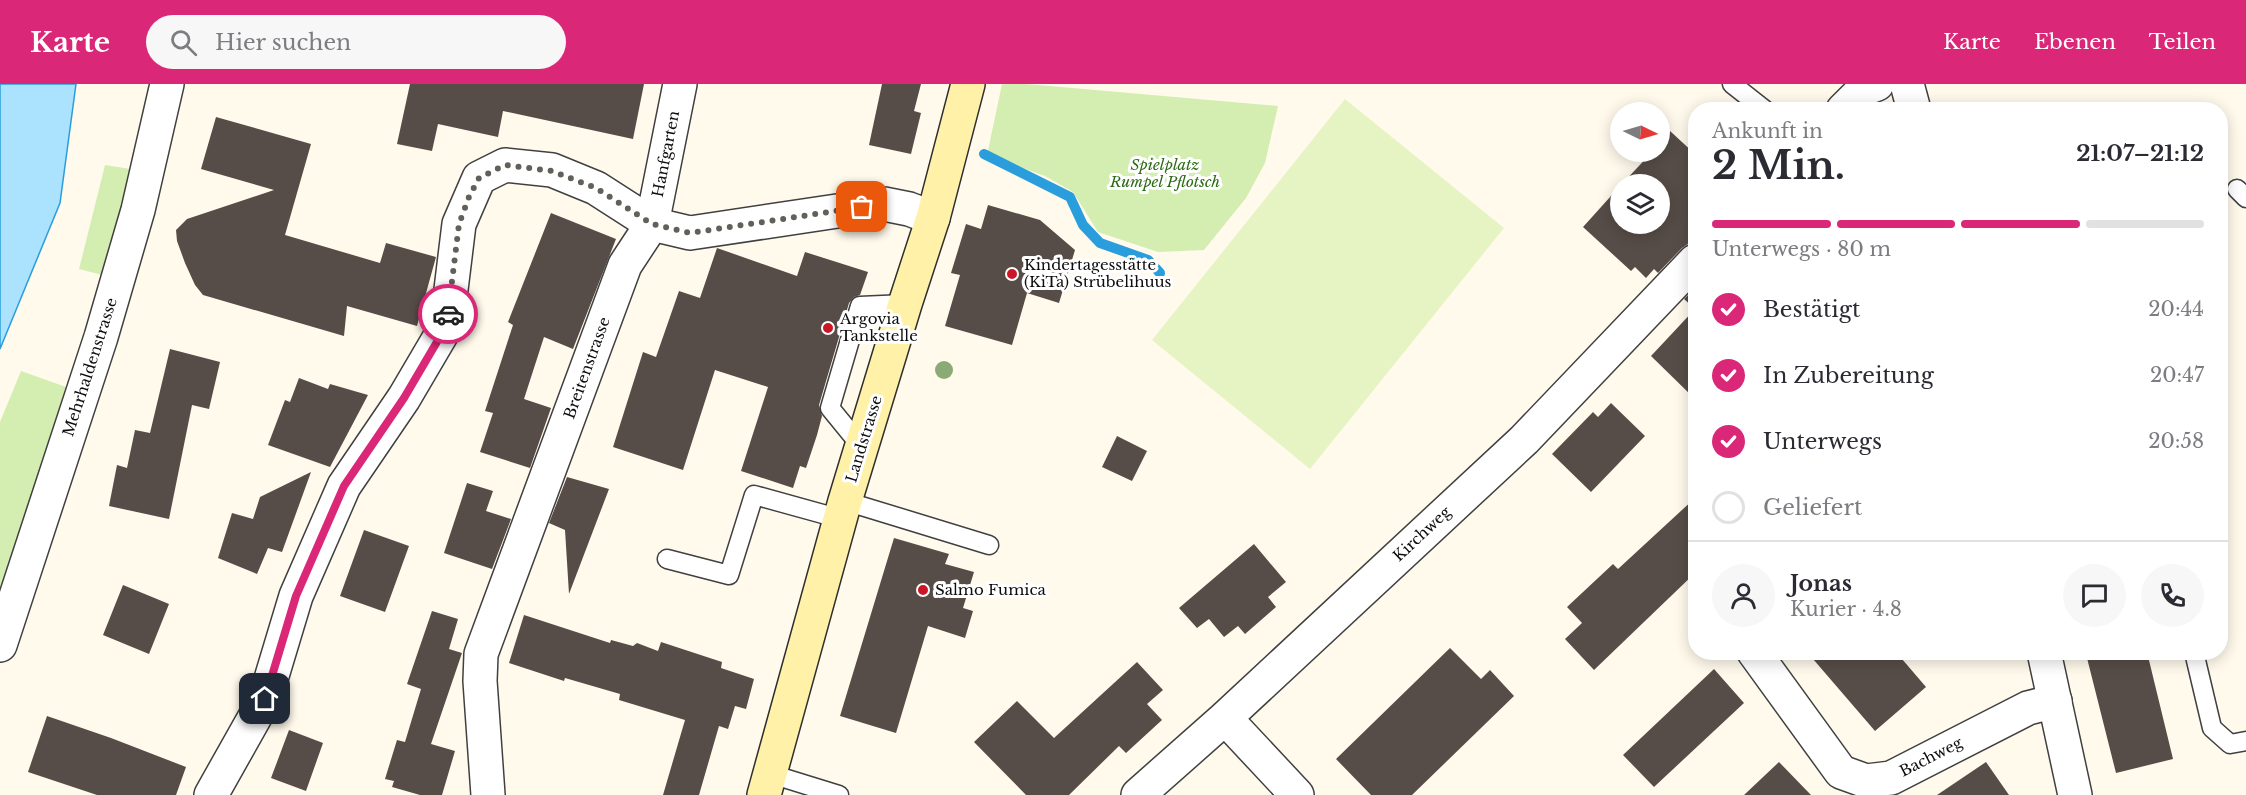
<!DOCTYPE html>
<html lang="de">
<head>
<meta charset="utf-8">
<style>
  body { margin:0; font-family:"Libre Baskerville",serif; background:#f7f7f7; color:#2b2b33; height:100vh; display:flex; flex-direction:column; font-size:22px; white-space:nowrap }
  * { box-sizing:border-box; margin:0 }
  p { font-size:20px; color:#7c7c81 }
  .icon { flex:none; width:33px; height:33px; fill:none; stroke:currentColor; stroke-width:2; stroke-linecap:round; stroke-linejoin:round }
  .map { position:relative; flex:1; overflow:hidden }
  .drawer { position:absolute; left:1688px; top:18px; width:540px; height:558px; display:flex; flex-direction:column; background:#fff; border-radius:24px; box-shadow:0 3px 15px #0003 }
  .drawer>* { flex:none }
  .needle { width:39px; rotate:95deg }
  .tools { position:absolute; left:1610px; top:18px; display:grid; gap:12px }
  .tools a { display:grid; place-items:center; width:60px; height:60px; border-radius:50%; background:#fff; box-shadow:0 3px 15px #0003; font-size:30px }
  .pin { position:absolute; display:grid; place-items:center; width:51px; height:51px; color:#fff; margin:-26px; border-radius:12px; box-shadow:0 3px 9px #0006 }
  .courier { position:absolute; display:grid; place-items:center; width:60px; height:60px; margin:-30px; border:4px solid #db2777; border-radius:50%; background:#fff; color:#222; box-shadow:0 2px 8px #0007 }
  .summary em { font-style:normal; font-weight:800 }
  .summary div { display:flex; flex-direction:column-reverse }
  .summary { display:flex; align-items:center; justify-content:space-between; height:102px; padding:0 24px }
  h1 { font-size:39px; font-weight:800; line-height:45px }
  .bar { display:grid; grid-template-columns:repeat(4,1fr); gap:9px 6px; align-content:center; height:72px; padding:0 24px }
  .bar i { height:8px; border-radius:4px; background:#e1e1e2 }
  .bar .on { background:#db2777 }
  .bar p { grid-column:span 4 }
  .line { display:flex; align-items:center; gap:15px; padding:0 24px; border-top:2px solid #e1e1e2 }
  .line div { flex:1 }
  .round { display:grid; place-items:center; flex:none; width:63px; height:63px; border-radius:32px; background:#f7f7f7 }
  ol { padding:0 24px; list-style:none }
  li { display:flex; align-items:center; gap:18px; height:66px }
  li p { margin-inline-start:auto }
  li .icon { padding:6px; border-radius:50%; background:#db2777; color:#fff; stroke-width:4 }
  li:last-child { color:#7c7c81 }
  li i { width:33px; height:33px; border:3px solid #e1e1e2; border-radius:50% }
  header { display:flex; align-items:center; gap:36px; box-sizing:border-box; height:84px; padding:0 30px; background:#db2777; color:#fff }
  header strong { font-size:28px }
  nav { display:flex; gap:33px; margin-inline-start:auto; font-size:21px }
  .search { width:420px; height:54px; background:#f7f7f7; display:flex; align-items:center; gap:15px; box-sizing:border-box; padding:0 21px; border-radius:33px; color:#7c7c81; font-size:22px }
  .map>svg:first-child { display:block }
  .green { fill:#d4eeb2 }
  .pitch { fill:#e6f4c4 }
  .water { fill:#abe2fd; stroke:#2a9edc; stroke-width:1.5 }
  .lines { fill:none; stroke-linecap:round; stroke-linejoin:round }
  .stream { stroke:#2a9edc; stroke-width:10 }
  .building { fill:#574d48 }
  .service-casing { stroke:#404040; stroke-width:21 }
  .minor-casing { stroke:#404040; stroke-width:36 }
  .tertiary-casing { stroke:#404040; stroke-width:36 }
  .secondary-casing { stroke:#2f2f2f; stroke-width:36 }
  .service { stroke:#fff; stroke-width:18 }
  .minor { stroke:#fff; stroke-width:33 }
  .tertiary { stroke:#fff; stroke-width:33 }
  .secondary { stroke:#fff1a7; stroke-width:33 }
  .tree { fill:#8bab76 }
  .done { stroke:#62605b; stroke-width:6; stroke-dasharray:0 10.8 }
  .route { stroke:#db2777; stroke-width:8 }
  .poi-dot { fill:#cb1628; stroke:#fff; stroke-width:2 }
  .labels { text-anchor:middle; stroke-width:6; stroke-linejoin:round; paint-order:stroke }
  .street-label { font-size:15px; fill:#0d0d0d; stroke:#fff }
  .park-label { font-size:15px; font-style:italic; fill:#2c6b16; stroke:#fff }
  .poi-label { font-size:15px; fill:#0d0d0d; stroke:#fff; text-anchor:start }
</style>
</head>
<body>
<header>
<strong>Karte</strong>
<div class="search"><svg class="icon" aria-label="search" viewBox="0 0 24 24"><circle cx="10" cy="10" r="6"/><path d="M15 15l6 6"/></svg>Hier suchen</div>
<nav><a>Karte</a><a>Ebenen</a><a>Teilen</a></nav>
</header>
<div class="map">
<svg width="2246" height="711" viewBox="0 0 2246 711">
  <rect width="100%" height="100%" fill="#fffaec"/>
  <path class="green" d="M1002,0h25l251,22 -13,57 -19,35 -42,52 -46,2 -60,-20 -25,-40 -28,-16 -58,-21z
    M105,81l32,5 -27,107 -31,-8z
    M21,287l48,17 -69,211v-177z"/>
  <path class="pitch" d="M1345,15l159,129 -194,241 -158,-129z"/>
  <path class="water" d="M0,0h76l-16,119 -60,146z"/>
  <g class="lines">
    <path class="stream" d="M984,70l86,43 13,28 17,18 48,17 12,13"/>
  </g>
  <path class="building" d="M410,0h234l-11,55 -130,-28 -5,26 -60,-13 -6,27 -35,-7z
    M882,0h39l-7,27 7,2 -10,41 -42,-9z
    M216,33l95,27 -26,91 95,28 6,-20 50,14 -19,69 -70,-20 -3,30 -141,-41 -8,-10 -10,-22 -8,-22 -1,-11 11,-11 87,-29 -73,-21z
    M1670,47l25,23v89h-6l-7,5 -24,25 -4,-4 -8,9 -11,-11 -4,4 -48,-44 37,-41v38h39v-40h-37l30,-32h7v-8z
    M988,121l52,15 35,30 -16,53 -32,-10 -15,52 -67,-19 15,-51 -9,-2 15,-49 15,5z
    M551,129l65,26 -43,110 -29,-12 -20,62 27,9 -21,60 -50,-16 13,-39 -8,-2 28,-86 -5,-3z
    M717,164l80,28 8,-24 63,20 -8,23 -6,2 -5,6 -30,102 3,11 -5,19 -11,33 -6,-2 -7,22 -52,-17 27,-84 -53,-17 -32,100 -70,-23 30,-95 13,5 23,-66 21,7z
    M1695,204v111l-44,-43 44,-47 -11,-10z
    M170,265l50,13 -11,47 -17,-4 -23,114 -60,-13 8,-41 10,3 8,-38 15,3z
    M299,294l29,11 2,-5 38,11 -38,72 -62,-22 17,-45 5,2z
    M1611,319l34,33 -54,56 -39,-38 41,-42 5,5z
    M1117,352l30,15 -15,30 -30,-14z
    M311,388l-29,80 -14,-4 -11,26 -39,-16 14,-45 21,6 7,-22z
    M567,393l42,12 -40,105 -4,-64 -16,-7z
    M467,399l26,8 -7,20 25,8 -19,50 -48,-16z
    M1695,414v75l-101,97 -29,-31 17,-16 -15,-16 46,-43 5,5z
    M364,446l45,16 -24,66 -45,-16z
    M894,454l55,16 -4,10 29,8 -11,36 10,3 -8,27 -37,-12 -32,107 -56,-17z
    M1254,460l32,38 -18,15 8,10 -31,27 -7,-8 -14,11 -15,-18 -12,9 -18,-20z
    M123,501l46,19 -20,50 -46,-19z
    M432,527l26,8 -9,30 13,4 -31,91 24,7 -13,44h-22l-28,-8 2,-6 -9,-2 12,-39 8,2 16,-53 -14,-5z
    M524,531l86,28 1,-3 22,6 4,-3 21,8 3,-9 61,20 -1,6 33,11 -8,30 -11,-3 -7,23 -9,-3 -20,69h-36l22,-75 -66,-20 1,-6 -55,-16 -1,3 -55,-18z
    M1450,564l31,31 9,-9 24,26 -102,99h-41l-35,-36z
    M1807,568h89l30,35 -51,44z
    M2109,568h38l26,107 -57,14 -29,-115z
    M1137,578l26,28 -16,14 15,16 -36,33 -7,-7 -50,49h-43l-52,-53 43,-41 37,37z
    M1714,585l30,34 -90,84 -31,-32z
    M47,632l64,22 75,29 -10,28h-79l-69,-23z
    M289,646l34,13 -17,48 -35,-13z
    M1779,678l32,33h-67z
    M1986,678l23,33h-72z"/>
  <g class="lines">
    <defs>
      <path id="service" d="M1732,0l33,26
        M2237,105l9,9
        M861,362l-31,-38 30,-102 45,-2
        M845,417l144,44
        M667,475l62,16 25,-80 87,24
        M2194,568l18,76 18,16 16,-3
        M771,690l68,21"/>
      <path id="minor" d="M1843,26l21,-21 13,-5
        M0,561l101,-308 37,-127 29,-126
        M1754,568l87,120 25,9 25,-3 137,-70 27,-7
        M1225,634l72,77
        M211,711l54,-96 31,-103 48,-110 60,-88 37,-63 7,-21 11,-90 20,-46 26,-13 47,5 44,18 56,36 28,-140
        M488,711l-8,-114 1,-27 144,-389 27,-41 38,9 194,-29 25,5 24,9
        M1138,711l87,-77 299,-278 171,-179"/>
      <path id="tertiary" d="M1907,0l7,26
        M2044,568l31,143"/>
      <path id="secondary" d="M764,711l81,-294 60,-197 28,-86 35,-134"/>
    </defs>
    <use href="#service" class="service-casing"/>
    <use href="#minor" class="minor-casing"/>
    <use href="#tertiary" class="tertiary-casing"/>
    <use href="#secondary" class="secondary-casing"/>
    <use href="#service" class="service"/>
    <use href="#minor" class="minor"/>
    <use href="#tertiary" class="tertiary"/>
    <use href="#secondary" class="secondary"/>
  </g>
  <circle class="tree" cx="944" cy="286" r="9"/>
  <g class="lines">
    <path class="done" d="M448,230l11,-90 10,-27 10,-19 26,-13 47,6 44,17 56,36 38,9 172,-26"/>
    <path class="route" d="M265,615l31,-103 48,-110 60,-88 37,-63 7,-21"/>
  </g>
  <g class="poi-dot">
    <circle cx="1012" cy="190" r="6"/>
    <circle cx="828" cy="244" r="6"/>
    <circle cx="923" cy="506" r="6"/>
  </g>
  <g class="labels">
    <g class="street-label">
      <text transform="translate(666 70) rotate(-79)" y="5">Hanfgarten</text>
      <text transform="translate(90 283) rotate(-72)" y="5">Mehrhaldenstrasse</text>
      <text transform="translate(587 284) rotate(-70)" y="5">Breitenstrasse</text>
      <text transform="translate(864 355) rotate(-73)" y="5">Landstrasse</text>
      <text transform="translate(1422 450) rotate(-43)" y="5">Kirchweg</text>
      <text transform="translate(1931 673) rotate(-27)" y="5">Bachweg</text>
    </g>
    <g class="park-label">
      <text x="1165" y="86">Spielplatz<tspan x="1165" dy="17">Rumpel Pflotsch</tspan></text>
    </g>
    <g class="poi-label">
      <text x="1024" y="186">Kindertagesstätte<tspan x="1024" dy="17">(KiTa) Strübelihuus</tspan></text>
      <text x="840" y="240">Argovia<tspan x="840" dy="17">Tankstelle</tspan></text>
      <text x="935" y="511">Salmo Fumica</text>
    </g>
  </g>
</svg>
<div class="tools">
<a><svg class="needle" viewBox="-14 -14 28 28"><path d="M0-13l5 13h-10z" fill="#e53935"/><path d="M0 13l5-13h-10z" fill="#7c7c81"/></svg></a>
<a><svg class="icon" aria-label="layers" viewBox="0 0 24 24"><path d="M12 4l9 5-9 5-9-5zM3 14l9 5 9-5"/></svg></a>
</div>
<div class="pin" style="left:862px;top:123px;background:#ea580c"><svg class="icon" aria-label="bag" viewBox="0 0 24 24"><path d="M5 8h14l-1 12H6zM9 8a3 3 0 0 1 6 0"/></svg></div>
<div class="pin" style="left:265px;top:615px;background:#1f2937"><svg class="icon" aria-label="home" viewBox="0 0 24 24"><path d="M3 11l9-7 9 7M6 9v11h12V9"/></svg></div>
<div class="courier" style="left:448px;top:230px"><svg class="icon" aria-label="car" viewBox="0 0 24 24"><path d="M5 17H2v-5l4-1 3-4h7l3 4 3 1v5h-3M9 17h6M6 11h13"/><circle cx="7" cy="17" r="2"/><circle cx="17" cy="17" r="2"/></svg></div>
<section class="drawer">
<div class="summary"><div><h1>2 Min.</h1><p>Ankunft in</p></div><em>21:07–21:12</em></div>
<div class="bar"><i class="on"></i><i class="on"></i><i class="on"></i><i></i><p>Unterwegs · 80 m</p></div>
<ol>
<li><svg class="icon" aria-label="check" viewBox="0 0 24 24"><path d="M5 12l5 5 9-10"/></svg>Bestätigt<p>20:44</p></li>
<li><svg class="icon" aria-label="check" viewBox="0 0 24 24"><path d="M5 12l5 5 9-10"/></svg>In Zubereitung<p>20:47</p></li>
<li><svg class="icon" aria-label="check" viewBox="0 0 24 24"><path d="M5 12l5 5 9-10"/></svg>Unterwegs<p>20:58</p></li>
<li><i></i>Geliefert</li>
</ol>
<div class="line" style="height:108px"><a class="round"><svg class="icon" aria-label="person" viewBox="0 0 24 24"><circle cx="12" cy="8" r="4"/><path d="M4 21q1-7 8-7t8 7"/></svg></a><div><b>Jonas</b><p>Kurier · 4.8</p></div><a class="round"><svg class="icon" aria-label="chat" viewBox="0 0 24 24"><path d="M4 5h16v11H9l-5 4z"/></svg></a><a class="round"><svg class="icon" aria-label="phone" viewBox="0 0 24 24"><path d="M5 4h4l2 5-3 2q2 4 5 5l2-3 5 2v4C11 20 4 13 5 4z"/></svg></a></div>
</section>
</div>
</body>
</html>
